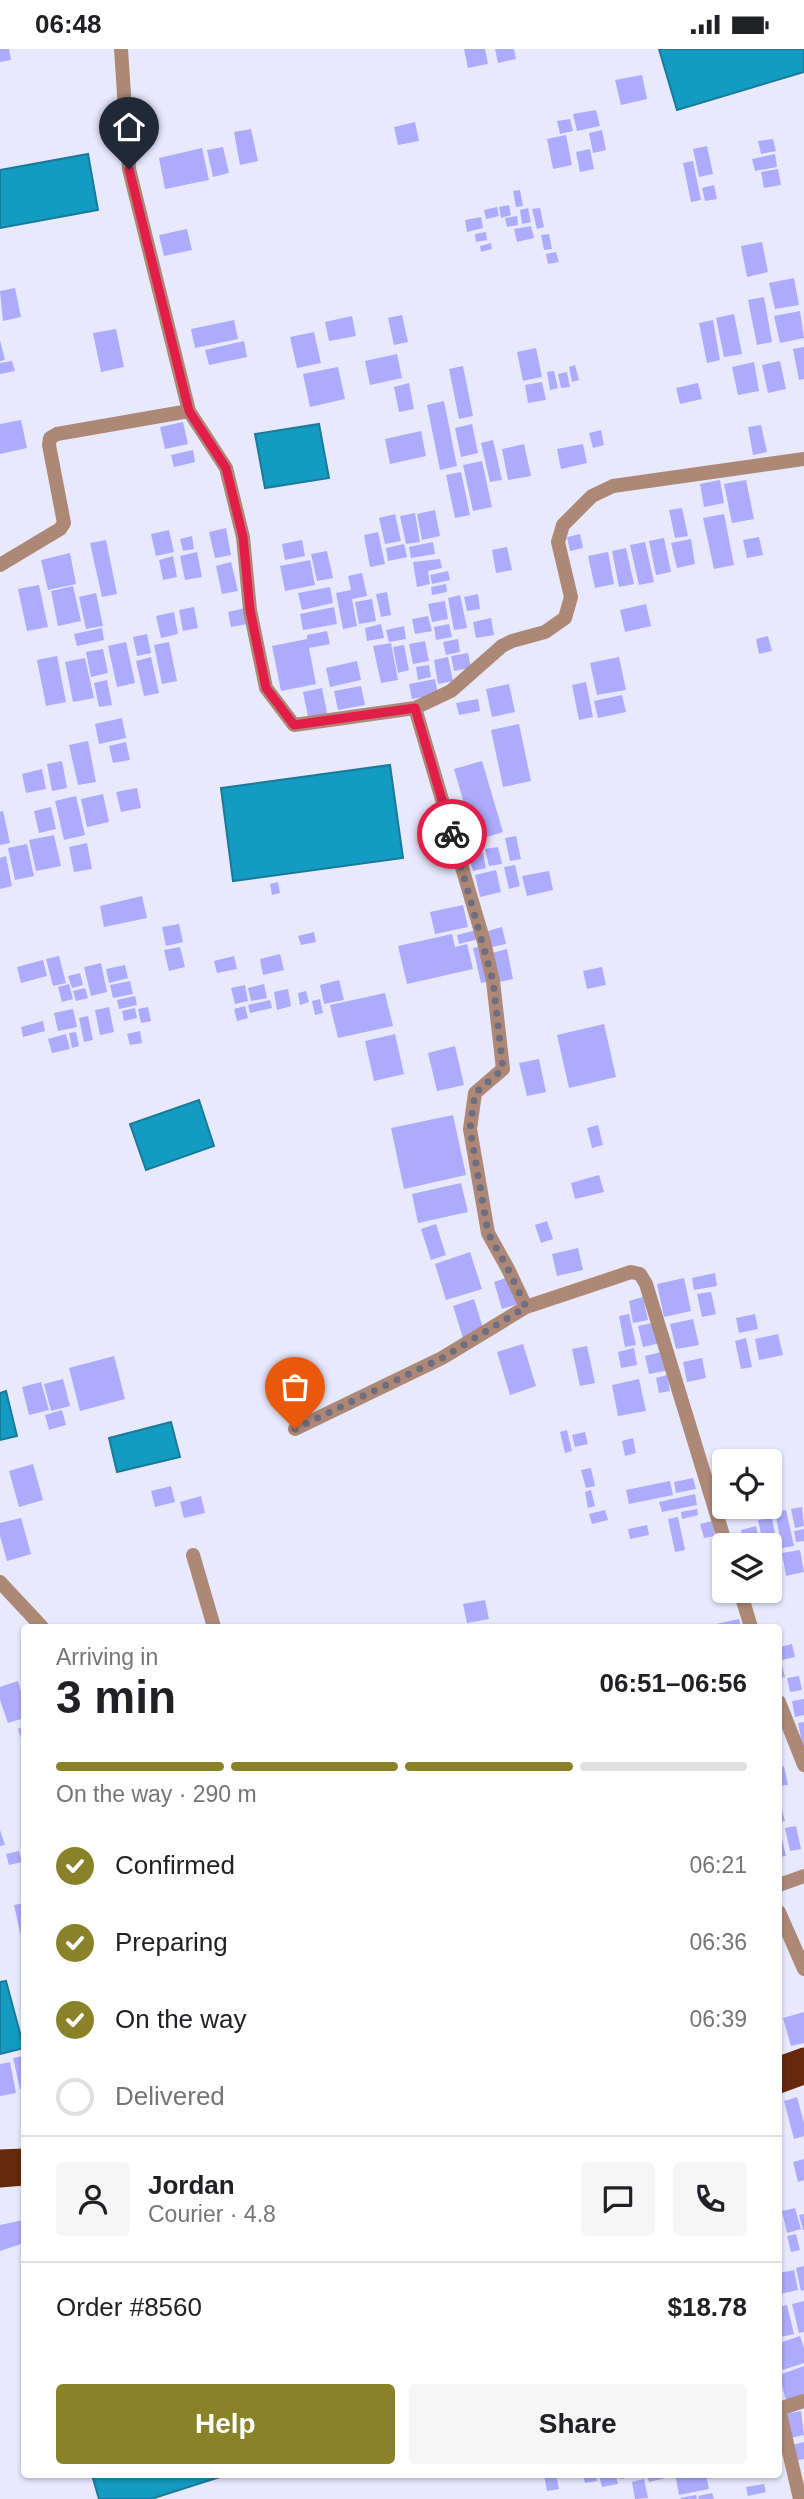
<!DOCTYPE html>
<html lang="en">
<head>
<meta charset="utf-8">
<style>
  body { margin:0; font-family:Arial,sans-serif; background:#f6f6f6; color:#202124; height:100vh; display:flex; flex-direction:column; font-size:26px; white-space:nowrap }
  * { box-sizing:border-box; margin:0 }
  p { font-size:23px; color:#757577 }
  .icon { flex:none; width:38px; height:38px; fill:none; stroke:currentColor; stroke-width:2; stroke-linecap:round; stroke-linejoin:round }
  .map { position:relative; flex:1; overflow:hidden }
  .details { position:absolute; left:21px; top:1575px; width:761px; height:854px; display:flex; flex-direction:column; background:#fff; border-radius:7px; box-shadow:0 2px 5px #0004 }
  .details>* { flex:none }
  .buttons { position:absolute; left:712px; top:1400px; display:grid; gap:14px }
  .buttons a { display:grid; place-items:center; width:70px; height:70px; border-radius:7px; background:#fff; box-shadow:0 2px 5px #0004; font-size:35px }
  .pin { position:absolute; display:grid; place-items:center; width:60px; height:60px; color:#fff; margin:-72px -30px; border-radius:50% 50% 50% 0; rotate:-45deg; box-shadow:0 0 7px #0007 }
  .pin .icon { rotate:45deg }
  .courier { position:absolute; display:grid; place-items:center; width:70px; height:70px; margin:-35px; border:5px solid #e11d48; border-radius:50%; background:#fff; color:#222; box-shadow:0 2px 9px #0007 }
  .overview em { font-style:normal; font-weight:700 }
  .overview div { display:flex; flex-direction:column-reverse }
  .overview { display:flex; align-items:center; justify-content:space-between; height:119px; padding:0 35px }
  h1 { font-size:46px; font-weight:700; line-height:52px }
  .bar { display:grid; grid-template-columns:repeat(4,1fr); gap:10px 7px; align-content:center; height:84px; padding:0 35px }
  .bar i { height:9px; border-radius:5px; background:#e0e0e0 }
  .bar .selected { background:#8a8229 }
  .bar p { grid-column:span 4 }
  .line { display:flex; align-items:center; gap:18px; padding:0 35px; border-top:2px solid #e0e0e0 }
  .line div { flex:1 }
  .round { display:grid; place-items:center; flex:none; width:74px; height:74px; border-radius:7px; background:#f6f6f6 }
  ol { padding:0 35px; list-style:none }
  li { display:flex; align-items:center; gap:21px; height:77px }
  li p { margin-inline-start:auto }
  li .icon { padding:7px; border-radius:50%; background:#8a8229; color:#fff; stroke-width:4 }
  li:last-child { color:#757577 }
  li i { width:38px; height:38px; border:4px solid #e0e0e0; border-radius:50% }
  .action { display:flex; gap:14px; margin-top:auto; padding:14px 35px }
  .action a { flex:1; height:80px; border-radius:7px; background:#8a8229; color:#fff; font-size:28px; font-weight:700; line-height:80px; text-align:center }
  .action a+a { background:#f6f6f6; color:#202124 }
  .status { display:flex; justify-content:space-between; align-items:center; height:49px; padding:0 35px; background:#fff; direction:ltr }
  .status svg { height:19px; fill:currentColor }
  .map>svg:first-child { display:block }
  .water { fill:#139bc2; stroke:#1a7a9a; stroke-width:2 }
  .building { fill:#acabfd }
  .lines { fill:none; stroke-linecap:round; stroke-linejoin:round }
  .minor { stroke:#ae8877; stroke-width:14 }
  .trunk { stroke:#66290b; stroke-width:19 }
  .done { stroke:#6e6e81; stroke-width:7; stroke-dasharray:0 12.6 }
  .route { stroke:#e11d48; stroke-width:9 }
</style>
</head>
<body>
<div class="status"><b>06:48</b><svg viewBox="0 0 49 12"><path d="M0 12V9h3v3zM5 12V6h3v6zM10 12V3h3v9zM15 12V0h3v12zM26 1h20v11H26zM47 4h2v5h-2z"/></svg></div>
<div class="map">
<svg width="804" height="2450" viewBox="0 0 804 2450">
  <rect width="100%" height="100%" fill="#e8e9fd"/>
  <path class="water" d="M659,0h145v23l-127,38z
    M88,105l10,56 -98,18v-58z
    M319,375l10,54 -64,10 -10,-54z
    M390,716l13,93 -170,23 -12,-93z
    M199,1051l15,46 -68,24 -16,-46z
    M6,1342l11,45 -17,4v-47z
    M171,1373l9,35 -63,15 -8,-34z
    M6,1932l18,67 -24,6v-72z
    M92,2426h134l-75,24h-52z"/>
  <path class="building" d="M0,0h9l2,11 -11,2z
    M464,0h21l3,15 -20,4z
    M495,0h19l2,10 -18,4z
    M642,26l5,24 -26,6 -6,-25z
    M596,61l4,16 -23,5 -4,-17z
    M570,70l3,12 -13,3 -3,-13z
    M415,73l4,19 -21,4 -4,-18z
    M251,80l7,32 -18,4 -6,-33z
    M602,81l4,20 -13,3 -4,-20z
    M566,86l6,30 -19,4 -6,-30z
    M773,90l3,12 -15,3 -3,-13z
    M707,97l6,28 -14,3 -6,-28z
    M223,98l6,26 -16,4 -6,-27z
    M202,99l7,32 -44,9 -6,-31z
    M590,100l4,20 -14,3 -4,-20z
    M775,105l2,13 -22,4 -3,-12z
    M693,112l8,39 -10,2 -8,-39z
    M778,120l3,16 -17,3 -3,-16z
    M714,136l3,14 -12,2 -3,-13z
    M520,141l3,16 -7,1 -3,-16z
    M509,156l2,10 -10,3 -2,-11z
    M497,158l2,9 -13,3 -2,-9z
    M528,159l3,14 -9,2 -2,-14z
    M540,159l4,19 -7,2 -5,-20z
    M517,167l1,9 -11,2 -2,-9z
    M481,168l2,11 -16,4 -2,-12z
    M531,177l3,12 -17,4 -3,-13z
    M187,180l5,21 -28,6 -5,-21z
    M486,183l1,8 -11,2 -1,-8z
    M549,185l3,15 -8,1 -3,-15z
    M762,193l6,30 -21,5 -6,-31z
    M491,194l1,6 -11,3 -1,-6z
    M556,203l3,10 -11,2 -2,-10z
    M794,229l5,27 -24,4 -6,-26z
    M15,239l6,29 -18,4 -3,-30z
    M764,248l8,45 -15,3 -9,-45z
    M800,262l4,27 -24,5 -6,-27z
    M734,265l8,40 -18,3 -8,-39z
    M402,266l6,27 -14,3 -6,-27z
    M352,267l4,20 -27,5 -4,-19z
    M234,271l4,19 -43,9 -4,-19z
    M713,271l7,40 -13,3 -8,-40z
    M116,280l8,38 -23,5 -8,-39z
    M314,283l7,31 -24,5 -7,-31z
    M0,291l5,20 -5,1z
    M244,292l3,16 -38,8 -4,-15z
    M804,298v32l-5,1 -6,-31z
    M536,299l6,29 -19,4 -6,-29z
    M397,305l5,24 -32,7 -5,-24z
    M12,312l3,10 -15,3v-11z
    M780,312l6,28 -18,4 -6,-28z
    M754,313l5,29 -21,4 -6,-28z
    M575,316l4,15 -7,2 -3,-15z
    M463,317l10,50 -14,3 -10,-50z
    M338,318l7,32 -35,8 -7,-33z
    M554,322l4,17 -8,2 -3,-18z
    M567,323l3,15 -9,1 -3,-14z
    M542,333l4,18 -18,3 -3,-18z
    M409,334l5,26 -15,3 -5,-25z
    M698,334l4,16 -22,5 -4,-16z
    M444,352l13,65 -17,4 -13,-65z
    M21,371l6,28 -27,6v-30z
    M183,373l5,22 -23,5 -5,-22z
    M472,375l6,29 -17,4 -6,-29z
    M761,376l6,27 -14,3 -5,-28z
    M601,381l3,15 -11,3 -4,-15z
    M421,382l5,25 -36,8 -5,-25z
    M493,391l9,40 -12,2 -9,-39z
    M524,395l7,32 -23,4 -6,-31z
    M583,395l4,19 -26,6 -4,-20z
    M193,401l2,12 -21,5 -3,-12z
    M482,412l10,46 -19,4 -10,-46z
    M461,423l9,43 -15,3 -9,-43z
    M720,431l4,23 -20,4 -4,-23z
    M746,431l8,39 -22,4 -8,-39z
    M682,459l6,28 -13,2 -6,-28z
    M435,461l5,26 -18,4 -5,-26z
    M415,464l5,29 -14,2 -6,-28z
    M395,465l6,27 -16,3 -6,-26z
    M724,465l10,51 -20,4 -11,-51z
    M226,479l5,27 -16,3 -6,-26z
    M169,481l5,22 -18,4 -5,-22z
    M378,483l7,32 -15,3 -6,-32z
    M580,485l3,14 -13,3 -3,-14z
    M192,487l2,13 -11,2 -3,-12z
    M759,488l4,18 -16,3 -4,-18z
    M664,489l7,34 -15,3 -7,-34z
    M691,490l4,25 -18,4 -6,-25z
    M106,491l11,54 -15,3 -12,-54z
    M302,491l3,16 -20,4 -3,-16z
    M433,493l2,12 -24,4 -2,-11z
    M645,493l9,40 -15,3 -9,-40z
    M404,495l3,13 -19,4 -2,-13z
    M507,498l5,23 -16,3 -4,-23z
    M626,499l8,36 -15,3 -7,-36z
    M327,502l6,27 -16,3 -6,-27z
    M197,503l5,25 -17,3 -5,-24z
    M608,503l6,32 -19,4 -7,-32z
    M70,504l6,31 -28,6 -7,-30z
    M173,507l4,21 -14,3 -4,-20z
    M440,510l2,9 -14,3 2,13 -13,3 -4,-25z
    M310,511l5,25 -30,6 -5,-25z
    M231,513l7,29 -16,3 -6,-28z
    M448,522l2,9 -18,4 -2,-9z
    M362,524l5,23 -15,3 5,27 -14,3 -7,-36 15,-3 -3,-14z
    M446,535l1,8 -15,3 -1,-8z
    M39,536l9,42 -21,4 -9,-42z
    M73,537l8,35 -23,5 -7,-35z
    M330,538l3,16 -31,7 -4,-17z
    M387,543l4,23 -10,2 -5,-23z
    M96,544l7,33 -17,3 -7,-32z
    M478,545l2,15 -13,2 -3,-14z
    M460,546l7,33 -13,2 -6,-32z
    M372,550l4,22 -17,3 -4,-22z
    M445,552l3,18 -16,3 -4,-18z
    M646,555l5,22 -26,6 -5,-22z
    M194,558l4,21 -15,3 -4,-21z
    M250,558l3,16 -22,4 -3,-15z
    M334,558l3,17 -34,6 -3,-16z
    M174,563l4,22 -17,4 -5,-22z
    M428,567l4,15 -17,3 -3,-15z
    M491,569l3,17 -18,3 -3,-16z
    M381,575l3,14 -17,3 -2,-13z
    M449,575l3,13 -16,3 -2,-13z
    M404,577l2,13 -17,3 -3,-12z
    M102,579l2,12 -27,6 -3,-12z
    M327,582l3,13 -21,4 7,36 -35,7 -9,-45 35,-7v-4z
    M147,585l4,19 -14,3 -4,-19z
    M768,587l4,15 -13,3 -3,-15z
    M458,590l2,13 -14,3 -3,-13z
    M425,592l4,20 -16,3 -4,-20z
    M126,593l9,41 -18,4 -9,-41z
    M169,593l8,39 -15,3 -8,-39z
    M391,594l7,37 -17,3 -8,-37z
    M404,596l5,25 -11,3 -5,-26z
    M103,600l5,24 -17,4 -5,-25z
    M468,604l3,15 -17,3 -3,-15z
    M57,607l9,46 -20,4 -9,-46z
    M151,608l8,36 -15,3 -8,-35z
    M448,608l5,24 -15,3 -4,-24z
    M619,608l7,33 -29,5 -7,-32z
    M85,609l9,40 -21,4 -8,-40z
    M357,612l4,19 -31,7 -4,-19z
    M429,616l2,12 -13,3 -2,-13z
    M435,630l3,15 -26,5 -3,-15z
    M107,631l5,25 -13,2 -5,-24z
    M586,633l7,35 -14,3 -7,-35z
    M509,635l6,28 -23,5 -6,-28z
    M361,637l4,19 -27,5 -4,-19z
    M322,639l6,30 -19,3 -6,-29z
    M622,646l4,17 -28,6 -4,-17z
    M478,650l2,12 -21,4 -3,-12z
    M122,669l4,20 -27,6 -4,-20z
    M519,675l12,57 -28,6 -12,-57z
    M88,692l8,41 -18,3 -9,-40z
    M126,693l4,18 -17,3 -4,-17z
    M62,712l5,27 -15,3 -5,-27z
    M482,712l21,71 -42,13 -13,-40 15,-5 -9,-31z
    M42,720l4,20 -20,4 -4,-19z
    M137,739l4,20 -20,4 -5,-20z
    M103,745l6,28 -22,5 -6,-28z
    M76,747l9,39 -21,5 -9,-39z
    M51,758l5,22 -17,4 -5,-22z
    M3,762l7,32 -10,2v-33z
    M54,786l7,31 -25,5 -7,-31z
    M516,787l5,23 -11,2 -5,-23z
    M87,794l5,26 -18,3 -5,-25z
    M27,795l7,32 -19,4 -7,-32z
    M498,798l4,17 -13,2 -4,-17z
    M483,804l3,15 -13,3 -4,-14z
    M6,807l6,30 -12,3v-31z
    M515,816l5,21 -11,3 -5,-22z
    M496,821l5,22 -21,5 -5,-22z
    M549,822l4,19 -26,6 -5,-20z
    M278,833l2,11 -8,2 -2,-11z
    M142,847l5,22 -43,9 -4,-21z
    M463,856l5,22 -33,7 -5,-22z
    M179,875l4,18 -17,4 -4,-19z
    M502,878l4,17 -14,3 -4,-16z
    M477,881l2,9 -20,5 -2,-9z
    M314,883l2,10 -15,3 -3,-9z
    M452,885l3,13 12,-3 6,25 -66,15 -9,-38z
    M482,897l8,35 -9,2 -8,-35z
    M180,898l5,20 -16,4 -5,-21z
    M507,900l6,30 -14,3 -7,-29z
    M280,905l4,16 -21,5 -3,-16z
    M59,907l7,27 -13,3 -7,-27z
    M234,907l3,13 -20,4 -3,-12z
    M43,911l4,16 -26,7 -4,-16z
    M101,914l6,29 -16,4 -7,-29z
    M125,916l3,13 -19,5 -3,-14z
    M602,918l4,18 -19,4 -4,-18z
    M80,924l3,12 -11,3 -4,-12z
    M339,931l5,20 -20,4 -4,-19z
    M130,932l3,13 -20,4 -3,-13z
    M69,935l4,15 -11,3 -4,-15z
    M264,935l3,14 -16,3 -3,-13z
    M245,936l3,16 -13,3 -4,-16z
    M85,939l3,10 -12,3 -3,-10z
    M288,940l3,17 -14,4 -3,-18z
    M306,942l3,11 -9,3 -2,-12z
    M385,944l8,33 -55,12 -8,-33z
    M135,947l2,9 -18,4 -2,-9z
    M320,950l3,14 -8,2 -3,-14z
    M270,951l2,8 -22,5 -2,-8z
    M245,957l3,12 -11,3 -3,-12z
    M109,958l5,25 -14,3 -5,-25z
    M148,958l3,14 -10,2 -3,-14z
    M135,959l2,10 -13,3 -2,-10z
    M73,960l4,18 -19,4 -4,-18z
    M88,967l5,24 -9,2 -5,-24z
    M43,972l2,10 -22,6 -2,-10z
    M604,975l12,53 -47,11 -12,-53z
    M140,982l2,12 -12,2 -3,-11z
    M76,983l3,14 -7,2 -3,-15z
    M66,985l4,15 -18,4 -4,-14z
    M395,985l9,40 -30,7 -9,-40z
    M455,997l9,39 -27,6 -9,-38z
    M539,1010l7,33 -19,4 -8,-33z
    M453,1066l13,60 -62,14 -13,-61z
    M598,1076l5,20 -11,3 -5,-20z
    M599,1126l5,17 -29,7 -4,-16z
    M461,1134l7,29 -50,11 -6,-29z
    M547,1172l6,18 -12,4 -6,-18z
    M436,1175l10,31 -15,5 -10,-31z
    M578,1199l5,22 -26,6 -5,-22z
    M470,1203l12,37 -36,11 -11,-36z
    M715,1224l2,13 -23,4 -2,-12z
    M509,1228l9,27 -16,5 -8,-27z
    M684,1229l7,33 -27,6 -7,-33z
    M711,1243l5,22 -14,3 -5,-23z
    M643,1248l5,23 -15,3 -4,-22z
    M474,1250l10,32 -21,7 -10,-32z
    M629,1265l7,31 -11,2 -6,-31z
    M755,1265l3,15 -19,4 -3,-15z
    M693,1270l6,26 -23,4 -6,-25z
    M657,1273l4,21 -18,4 -5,-21z
    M778,1285l5,21 -24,5 -4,-21z
    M746,1289l6,29 -11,2 -6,-28z
    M523,1295l13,42 -26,9 -13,-43z
    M587,1297l8,37 -15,3 -8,-37z
    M634,1299l3,17 -16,3 -3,-16z
    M665,1302l4,19 -20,4 -4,-18z
    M114,1307l11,43 -45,12 -11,-43z
    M702,1309l4,20 -19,4 -4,-20z
    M667,1326l3,16 -11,2 -3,-15z
    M63,1330l7,27 -19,5 -7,-27z
    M639,1330l7,32 -28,5 -6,-31z
    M41,1333l8,28 -20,5 -7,-28z
    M62,1361l4,15 -17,5 -4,-15z
    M567,1381l5,21 -7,2 -5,-21z
    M585,1383l3,12 -13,3 -3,-12z
    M633,1389l3,15 -11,3 -3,-15z
    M33,1415l10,36 -24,7 -10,-36z
    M591,1419l4,18 -9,2 -5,-18z
    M693,1429l3,11 -20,4 -2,-11z
    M670,1432l3,14 -44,9 -3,-14z
    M171,1437l4,16 -20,5 -4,-16z
    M591,1441l4,16 -7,2 -3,-16z
    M695,1445l2,11 -35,7 -3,-10z
    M201,1447l4,17 -21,5 -4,-16z
    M802,1458l2,19 -9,2 -4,-19z
    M697,1460l1,6 -16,4 -1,-7z
    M605,1461l3,10 -16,4 -3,-10z
    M786,1461l8,36 -12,2 -7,-36z
    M678,1468l7,33 -10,2 -7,-33z
    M21,1469l10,36 -24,7 -7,-25v-13z
    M772,1469l4,21 -13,3 -5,-22z
    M712,1472l3,15 -11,2 -4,-14z
    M647,1476l2,10 -19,4 -2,-10z
    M756,1477l4,19h-16l-3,-15z
    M804,1480v12l-8,1 -2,-11z
    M779,1491l2,12 -11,2v-9h-10z
    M800,1501l4,22 -18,4 -4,-23z
    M777,1509l4,18 -11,2v-18z
    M724,1517v19h-2l-4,-18z
    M724,1539v3h11l1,5 -13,3 -2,-10z
    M485,1551l4,19 -22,4 -4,-19z
    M739,1570l2,8h-34v-1z
    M792,1595l3,13 -13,3 -2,-13z
    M779,1612h2l4,16 -6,1z
    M799,1627l3,14 -12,2 -3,-14z
    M18,1632l6,21v16l-16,5 -8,-23v-13z
    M804,1650v16l-9,2 -3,-16z
    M804,1673v26h-1l-5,-25z
    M24,1677v21l-6,-18z
    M784,1717l4,19 -9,1v-18z
    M779,1750l6,22 -6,1z
    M779,1777l7,30 -7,1z
    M796,1777l5,23 -11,2 -5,-23z
    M0,1781l5,15 -5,1z
    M19,1802l3,11 -13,3 -3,-11z
    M24,1854v43h-1l-9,-41z
    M804,1963v31l-13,3 -8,-28z
    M24,2007v32l-4,1 -7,-31z
    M10,2013l6,31 -16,3v-32z
    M797,2048l7,26v13l-10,3 -10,-38z
    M804,2110v21l-6,2 -5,-20z
    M795,2159l6,21 -14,4 -5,-22z
    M804,2165v16h-1l-4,-15z
    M24,2171v23l-24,8v-26z
    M796,2185l4,16 -9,2 -4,-16z
    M804,2217v24l-3,1 -5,-23z
    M794,2221l4,20 -18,4 -1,-21z
    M804,2252v31l-5,1 -7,-29z
    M787,2256l7,29 -13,3 -2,-30z
    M800,2287l4,12v15l-25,8v-28z
    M804,2317v32l-17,6 -8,-29z
    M801,2362l3,24 -14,3 -5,-24z
    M804,2393v17l-10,2 -3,-16z
    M544,2426h12l3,14 -12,2z
    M583,2426h13l1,6 -12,2z
    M599,2426h17l2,9 -16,3z
    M619,2426h20v1l-19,3z
    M647,2426h22l1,2 -21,5z
    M691,2426h15l3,14 -30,6 -3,-17z
    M644,2430l4,19 -13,1 -3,-17z
    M764,2435l2,8 -18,4 -2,-9z
    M712,2444l2,6h-15l-1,-3z
    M696,2446l1,4h-16l-1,-1z"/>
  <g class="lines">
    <path class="minor" d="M121,0l8,120 60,242 37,57 17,69 7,73 16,78 28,37 121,-17 36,-17 51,-45 10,-5 33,-9 20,-14 6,-21 -13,-55 5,-17 29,-29 21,-10 191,-27
      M0,516l60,-36 4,-6 -15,-78 1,-7 7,-4 132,-23
      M415,659l69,234 9,39 10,88 -28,24 -5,36 18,104 20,36 18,38
      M295,1380l147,-71 84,-51 105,-35 9,2 6,10 80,261
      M193,1506l21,72
      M0,1533l42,45
      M740,1542l11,36
      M779,1653l25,63
      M779,1836l25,-9
      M779,1863l25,57
      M800,2450l-21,-90 25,-8"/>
    <path class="trunk" d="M779,2017l25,-9
      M779,2035l25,-9
      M0,2110l24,-1
      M0,2129l24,-2"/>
  </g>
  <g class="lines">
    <path class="done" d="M295,1380l147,-71 84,-51 -18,-38 -20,-36 -18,-104 5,-36 28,-24 -10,-88 -41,-147"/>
    <path class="route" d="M129,120l60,242 37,57 17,69 7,73 16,78 28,37 121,-17 37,126"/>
  </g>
</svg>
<div class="buttons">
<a><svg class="icon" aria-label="locate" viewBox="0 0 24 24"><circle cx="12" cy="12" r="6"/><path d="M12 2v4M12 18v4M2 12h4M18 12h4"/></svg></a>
<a><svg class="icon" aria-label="layers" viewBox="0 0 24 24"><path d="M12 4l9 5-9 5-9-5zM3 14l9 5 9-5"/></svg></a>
</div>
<div class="pin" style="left:295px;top:1380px;background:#ea580c"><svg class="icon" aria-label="bag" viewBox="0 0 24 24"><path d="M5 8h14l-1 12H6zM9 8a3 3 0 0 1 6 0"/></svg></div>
<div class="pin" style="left:129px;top:120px;background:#1f2937"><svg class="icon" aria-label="home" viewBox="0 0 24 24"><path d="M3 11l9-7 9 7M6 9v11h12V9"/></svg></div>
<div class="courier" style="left:452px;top:785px"><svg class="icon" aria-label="bike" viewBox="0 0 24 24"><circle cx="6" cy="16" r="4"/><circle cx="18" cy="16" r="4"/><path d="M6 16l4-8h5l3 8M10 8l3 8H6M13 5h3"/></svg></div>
<section class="details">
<div class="overview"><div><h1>3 min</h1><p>Arriving in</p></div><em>06:51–06:56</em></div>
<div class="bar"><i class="selected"></i><i class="selected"></i><i class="selected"></i><i></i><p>On the way · 290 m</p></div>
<ol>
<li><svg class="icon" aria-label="check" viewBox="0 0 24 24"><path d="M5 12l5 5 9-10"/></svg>Confirmed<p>06:21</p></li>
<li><svg class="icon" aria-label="check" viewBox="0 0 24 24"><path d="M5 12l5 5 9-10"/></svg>Preparing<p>06:36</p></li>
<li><svg class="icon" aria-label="check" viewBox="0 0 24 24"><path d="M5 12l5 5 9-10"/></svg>On the way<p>06:39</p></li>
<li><i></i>Delivered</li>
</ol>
<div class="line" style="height:126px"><a class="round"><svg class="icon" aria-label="person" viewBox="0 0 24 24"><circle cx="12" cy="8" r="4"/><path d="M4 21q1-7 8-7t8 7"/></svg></a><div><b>Jordan</b><p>Courier · 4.8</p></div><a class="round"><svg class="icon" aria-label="chat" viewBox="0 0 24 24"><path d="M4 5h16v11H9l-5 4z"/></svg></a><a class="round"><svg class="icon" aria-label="phone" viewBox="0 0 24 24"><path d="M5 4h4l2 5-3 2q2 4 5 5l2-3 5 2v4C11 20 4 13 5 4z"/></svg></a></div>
<div class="line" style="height:91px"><div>Order #8560</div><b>$18.78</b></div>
<div class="action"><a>Help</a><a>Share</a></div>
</section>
</div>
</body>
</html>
